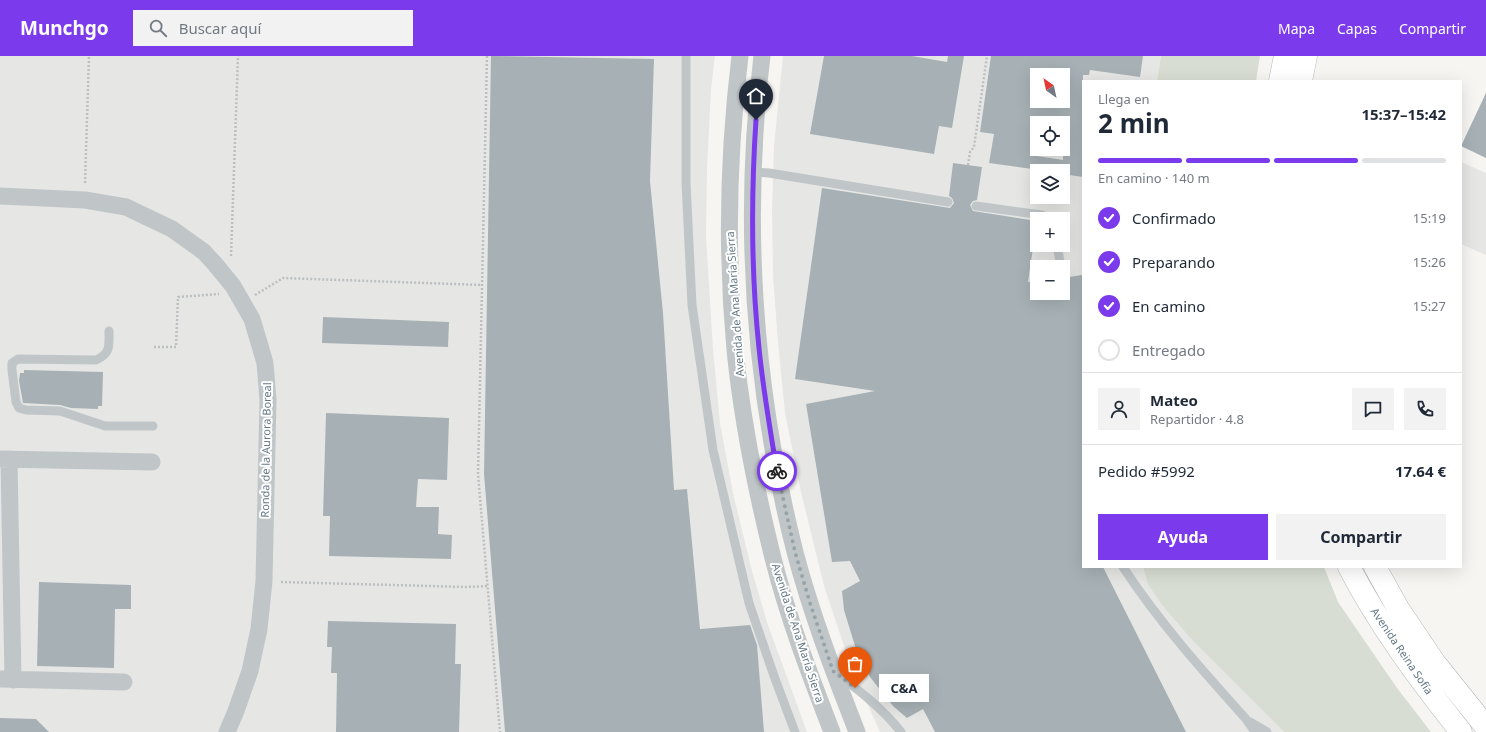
<!DOCTYPE html>
<html lang="es">
<head>
<meta charset="utf-8">
<style>
  body { margin:0; font-family:"Noto Sans",sans-serif; background:#f2f2f3; color:#1f2937; height:100vh; display:flex; flex-direction:column; font-size:15px; white-space:nowrap }
  * { box-sizing:border-box; margin:0 }
  p { font-size:13px; color:#747a83 }
  .icon { flex:none; width:22px; height:22px; fill:none; stroke:currentColor; stroke-width:2; stroke-linecap:round; stroke-linejoin:round }
  .map { position:relative; flex:1; overflow:hidden }
  .side { position:absolute; left:1082px; top:24px; width:380px; height:488px; display:flex; flex-direction:column; background:#fff; border-radius:0px; box-shadow:0 4px 16px #0002 }
  .side>* { flex:none }
  .needle { width:26px; rotate:327deg }
  .controls { position:absolute; left:1030px; top:12px; display:grid; gap:8px }
  .controls a { display:grid; place-items:center; width:40px; height:40px; border-radius:0px; background:#fff; box-shadow:0 4px 16px #0002; font-size:20px }
  .pin { position:absolute; display:grid; place-items:center; width:34px; height:34px; color:#fff; margin:-41px -17px; border-radius:50% 50% 50% 0; rotate:-45deg; box-shadow:0 0 4px #0007 }
  .pin .icon { rotate:45deg }
  .courier { position:absolute; display:grid; place-items:center; width:40px; height:40px; margin:-20px; border:3px solid #7c3aed; border-radius:50%; background:#fff; color:#222; box-shadow:0 1px 5px #0007 }
  .bubble { position:absolute; height:28px; border-radius:0px; background:#fff; box-shadow:0 4px 16px #0002; font-size:13px; font-weight:700; line-height:28px; text-align:center }
  .summary em { font-style:normal; font-weight:700 }
  .summary div { display:flex; flex-direction:column-reverse }
  .summary { display:flex; align-items:center; justify-content:space-between; height:68px; padding:0 16px }
  h1 { font-size:26px; font-weight:700; line-height:30px }
  .bar { display:grid; grid-template-columns:repeat(4,1fr); gap:6px 4px; align-content:center; height:48px; padding:0 16px }
  .bar i { height:5px; border-radius:3px; background:#e0e1e3 }
  .bar .selected { background:#7c3aed }
  .bar p { grid-column:span 4 }
  .line { display:flex; align-items:center; gap:10px; padding:0 16px; border-top:1px solid #e0e1e3 }
  .line div { flex:1 }
  .round { display:grid; place-items:center; flex:none; width:42px; height:42px; border-radius:0px; background:#f2f2f3 }
  ol { padding:0 16px; list-style:none }
  li { display:flex; align-items:center; gap:12px; height:44px }
  li p { margin-inline-start:auto }
  li .icon { padding:4px; border-radius:50%; background:#7c3aed; color:#fff; stroke-width:4 }
  li:last-child { color:#747a83 }
  li i { width:22px; height:22px; border:2px solid #e0e1e3; border-radius:50% }
  .cta { display:flex; gap:8px; margin-top:auto; padding:8px 16px }
  .cta a { flex:1; height:46px; border-radius:0px; background:#7c3aed; color:#fff; font-size:16px; font-weight:700; line-height:46px; text-align:center }
  .cta a+a { background:#f2f2f3; color:#1f2937 }
  header { display:flex; align-items:center; gap:24px; box-sizing:border-box; height:56px; padding:0 20px; background:#7c3aed; color:#fff }
  header strong { font-size:19px }
  nav { display:flex; gap:22px; margin-inline-start:auto; font-size:14px }
  .search { width:280px; height:36px; background:#f2f2f3; display:flex; align-items:center; gap:10px; box-sizing:border-box; padding:0 14px; border-radius:0px; color:#747a83; font-size:15px }
  .map>svg:first-child { display:block }
  .built { fill:#e6e7e5; fill-rule:evenodd }
  .green { fill:#d7ddd3 }
  .building { fill:#a7b1b5; fill-rule:evenodd }
  .lines { fill:none; stroke-linecap:round; stroke-linejoin:round }
  .primary-casing { stroke:#b4b9bc; stroke-width:23 }
  .path { stroke:#bcbfc1; stroke-width:2.5; stroke-dasharray:2 2; stroke-linecap:butt }
  .lane { stroke:#c0c6c8; stroke-width:9 }
  .street { stroke:#c0c6c8; stroke-width:17 }
  .primary { stroke:#fff; stroke-width:22 }
  .done { stroke:#96a4aa; stroke-width:4; stroke-dasharray:0 7.2 }
  .route { stroke:#7c3aed; stroke-width:5 }
  .labels { text-anchor:middle; stroke-width:4; stroke-linejoin:round; paint-order:stroke }
  .street-label { font-size:11px; fill:#637884; stroke:#fff }
</style>
</head>
<body>
<header>
<strong>Munchgo</strong>
<div class="search"><svg class="icon" aria-label="search" viewBox="0 0 24 24"><circle cx="10" cy="10" r="6"/><path d="M15 15l6 6"/></svg>Buscar aquí</div>
<nav><a>Mapa</a><a>Capas</a><a>Compartir</a></nav>
</header>
<div class="map">
<svg width="1486" height="676" viewBox="0 0 1486 676">
  <rect width="100%" height="100%" fill="#f6f5f2"/>
  <path class="built" d="M0,0h715l-4,33 -4,81 -1,66 7,113 7,74 13,70 19,78 16,54 39,107h-807z
    M783,0h378l-4,25h-74v486h60l5,18 14,20 28,33 94,94h-404l-21,-47 -17,-45 -18,-54 -23,-94 -16,-79 -7,-71 -5,-65 -1,-66 2,-65zM1037,19h26v26h-26zM1037,67h26v26h-26zM1037,115h26v26h-26zM1037,163h26v26h-26zM1037,211h26v26h-26z
    M1461,106l25,11v82l-25,-11z"/>
  <path class="green" d="M1161,0h99l-4,25h-99z
    M1143,511h181l14,35 59,86 34,44h-147l-94,-94 -28,-33 -14,-20z"/>
  <path class="building" d="M491,0l163,3 -4,122 13,132 11,177 13,-1 13,140 50,-4 7,20 7,87h-259l-21,-258z
    M824,0h88l35,6 1,-6h16l-12,72 -13,-2 -5,28 -124,-20z
    M991,0h152l-3,21 -50,-7 -1,5h-6v102l-20,-3v-3h-17l-57,-8 5,-29 -14,-2zM1037,19h26v26h-26zM1037,67h26v37l-26,-4z
    M1486,37v65l-25,-12z
    M953,107l29,4 -5,33 -4,1 -3,4 3,6 64,10 -9,61 9,-1v12h26v-15l19,-3 1,8v284h20l83,165h-251l-12,-23 -16,9 -14,-12 -23,-29 -15,-31 -11,-36 -2,-19 18,-10 -10,-20 -18,1 -26,-158 69,-13 -80,-12 27,-191 128,20 4,-5 -2,-5 -3,-2z
    M323,261l126,5 -1,25 -126,-4z
    M24,314l79,2 -1,34h-4v3l-27,-1 -11,-3 -37,-2 -4,-22 1,-8h4z
    M326,357l123,5 -2,62 -29,-1 -2,28h23l-1,27 14,1 -1,24 -122,-3 1,-40h-7z
    M39,526l92,3v24h-16l-1,59 -77,-2z
    M328,565l128,3 -1,40h6l-2,68h-123l1,-59h-6l1,-26h-5z
    M0,662l36,1 13,13h-49z"/>
  <g class="lines">
    <defs>
      <path id="primary" d="M1280,25l5,-25
        M1301,25l5,-25
        M1349,511c31,60 71,113 112,165
        M1375,511l24,43 35,52 52,65"/>
    </defs>
    <use href="#primary" class="primary-casing"/>
    <path class="path" d="M487,0l-9,418 22,258
      M968,109l2,-13 4,-5 13,-91
      M85,127l4,-127
      M231,200l7,-200
      M255,239l28,-17 199,7
      M154,291h22l2,-50 41,-3
      M281,526l185,5 21,-1"/>
    <path class="lane" d="M686,0v127l6,122 21,145 36,153 25,73 21,56
      M753,116l16,1 179,29
      M976,150l66,9 6,4
      M1057,189l4,22
      M109,275c0,15 2,22 -13,29l-78,-1 -6,4v7l4,32 3,6 7,2 34,1 45,15h48
      M1123,511c36,55 79,103 123,152l9,13
      M837,618c23,17 46,35 64,58
      M1250,666l17,10"/>
    <path class="street" d="M740,0c-12,98 -14,196 -5,294 7,70 21,140 38,208 15,60 37,117 59,174
      M762,0c-20,166 -8,334 33,496 16,61 39,121 62,180
      M0,140l85,4 41,7 46,22 32,23 11,12 18,22 19,33 13,44 3,37 -4,181 -5,48 -9,42 -14,40 -9,21
      M0,403l152,3
      M9,403l4,221
      M0,623l124,3"/>
    <use href="#primary" class="primary"/>
  </g>
  <g class="lines">
    <path class="done" d="M777,415l18,81 15,51 23,68 22,17"/>
    <path class="route" d="M756,64c-5,76 -5,152 3,228 4,41 11,82 18,123"/>
  </g>
  <g class="labels">
    <g class="street-label">
      <text transform="translate(735 248) rotate(-94)" y="4">Avenida de Ana María Sierra</text>
      <text transform="translate(266 394) rotate(-89)" y="4">Ronda de la Aurora Boreal</text>
      <text transform="translate(798 577) rotate(72)" y="4">Avenida de Ana María Sierra</text>
      <text transform="translate(1402 595) rotate(56)" y="4">Avenida Reina Sofía</text>
    </g>
  </g>
</svg>
<div class="controls">
<a><svg class="needle" viewBox="-14 -14 28 28"><path d="M0-13l5 13h-10z" fill="#e53935"/><path d="M0 13l5-13h-10z" fill="#747a83"/></svg></a>
<a><svg class="icon" aria-label="locate" viewBox="0 0 24 24"><circle cx="12" cy="12" r="6"/><path d="M12 2v4M12 18v4M2 12h4M18 12h4"/></svg></a>
<a><svg class="icon" aria-label="layers" viewBox="0 0 24 24"><path d="M12 4l9 5-9 5-9-5zM3 14l9 5 9-5"/></svg></a>
<a>+</a>
<a>−</a>
</div>
<div class="pin" style="left:855px;top:632px;background:#ea580c"><svg class="icon" aria-label="bag" viewBox="0 0 24 24"><path d="M5 8h14l-1 12H6zM9 8a3 3 0 0 1 6 0"/></svg></div>
<div class="pin" style="left:756px;top:64px;background:#1f2937"><svg class="icon" aria-label="home" viewBox="0 0 24 24"><path d="M3 11l9-7 9 7M6 9v11h12V9"/></svg></div>
<div class="courier" style="left:777px;top:415px"><svg class="icon" aria-label="bike" viewBox="0 0 24 24"><circle cx="6" cy="16" r="4"/><circle cx="18" cy="16" r="4"/><path d="M6 16l4-8h5l3 8M10 8l3 8H6M13 5h3"/></svg></div>
<div class="bubble" style="left:879px;top:618px;width:50px">C&amp;A</div>
<section class="side">
<div class="summary"><div><h1>2 min</h1><p>Llega en</p></div><em>15:37–15:42</em></div>
<div class="bar"><i class="selected"></i><i class="selected"></i><i class="selected"></i><i></i><p>En camino · 140 m</p></div>
<ol>
<li><svg class="icon" aria-label="check" viewBox="0 0 24 24"><path d="M5 12l5 5 9-10"/></svg>Confirmado<p>15:19</p></li>
<li><svg class="icon" aria-label="check" viewBox="0 0 24 24"><path d="M5 12l5 5 9-10"/></svg>Preparando<p>15:26</p></li>
<li><svg class="icon" aria-label="check" viewBox="0 0 24 24"><path d="M5 12l5 5 9-10"/></svg>En camino<p>15:27</p></li>
<li><i></i>Entregado</li>
</ol>
<div class="line" style="height:72px"><a class="round"><svg class="icon" aria-label="person" viewBox="0 0 24 24"><circle cx="12" cy="8" r="4"/><path d="M4 21q1-7 8-7t8 7"/></svg></a><div><b>Mateo</b><p>Repartidor · 4.8</p></div><a class="round"><svg class="icon" aria-label="chat" viewBox="0 0 24 24"><path d="M4 5h16v11H9l-5 4z"/></svg></a><a class="round"><svg class="icon" aria-label="phone" viewBox="0 0 24 24"><path d="M5 4h4l2 5-3 2q2 4 5 5l2-3 5 2v4C11 20 4 13 5 4z"/></svg></a></div>
<div class="line" style="height:52px"><div>Pedido #5992</div><b>17.64 €</b></div>
<div class="cta"><a>Ayuda</a><a>Compartir</a></div>
</section>
</div>
</body>
</html>
